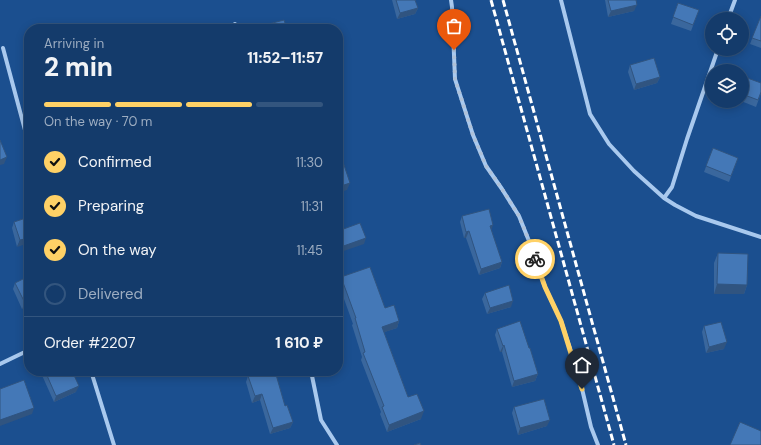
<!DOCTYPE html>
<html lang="en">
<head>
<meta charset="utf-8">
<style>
  body { margin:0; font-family:"DM Sans",sans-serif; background:#214673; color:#f1f3f6; height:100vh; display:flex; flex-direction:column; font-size:15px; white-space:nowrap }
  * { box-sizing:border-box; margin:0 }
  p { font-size:13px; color:#9dadc1 }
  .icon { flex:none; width:22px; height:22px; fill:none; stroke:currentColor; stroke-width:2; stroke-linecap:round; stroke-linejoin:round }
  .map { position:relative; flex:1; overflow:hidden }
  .panel { position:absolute; left:24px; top:24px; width:319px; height:352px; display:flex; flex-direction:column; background:#143b6b; border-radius:16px; box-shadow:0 2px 10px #0003,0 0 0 1px #33557e }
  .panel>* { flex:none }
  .tools { position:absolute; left:705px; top:12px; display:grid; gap:8px }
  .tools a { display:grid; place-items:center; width:44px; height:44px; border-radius:50%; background:#143b6b; box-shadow:0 2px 10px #0003,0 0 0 1px #33557e; font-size:20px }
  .pin { position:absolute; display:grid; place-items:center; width:34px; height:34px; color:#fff; margin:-41px -17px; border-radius:50% 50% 50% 0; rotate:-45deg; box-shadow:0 0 4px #0007 }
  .pin .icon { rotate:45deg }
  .courier { position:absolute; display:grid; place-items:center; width:40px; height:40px; margin:-20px; border:3px solid #ffd166; border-radius:50%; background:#fff; color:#222; box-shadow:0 1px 5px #0007 }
  .head em { font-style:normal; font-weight:800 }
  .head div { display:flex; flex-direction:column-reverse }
  .head { display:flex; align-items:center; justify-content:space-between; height:68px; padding:0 20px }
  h1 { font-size:26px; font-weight:800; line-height:30px }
  .bar { display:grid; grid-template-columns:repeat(4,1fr); gap:6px 4px; align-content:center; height:48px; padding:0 20px }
  .bar i { height:5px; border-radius:3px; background:#33557e }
  .bar .current { background:#ffd166 }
  .bar p { grid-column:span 4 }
  .line { display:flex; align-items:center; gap:10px; padding:0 20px; border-top:1px solid #33557e }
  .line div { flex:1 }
  ol { padding:0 20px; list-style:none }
  li { display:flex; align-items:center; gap:12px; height:44px }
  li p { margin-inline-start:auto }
  li .icon { padding:4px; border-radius:50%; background:#ffd166; color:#111; stroke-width:4 }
  li:last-child { color:#9dadc1 }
  li i { width:22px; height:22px; border:2px solid #33557e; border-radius:50% }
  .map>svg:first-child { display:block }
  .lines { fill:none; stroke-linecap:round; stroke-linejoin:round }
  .street { stroke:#a9c9ee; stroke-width:4 }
  .rail { stroke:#fff; stroke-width:3; stroke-dasharray:7 3; stroke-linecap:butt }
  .wall { fill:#3a679d }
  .shaded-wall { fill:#305480 }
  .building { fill:#4478b7; stroke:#305480 }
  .done { stroke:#afc1d8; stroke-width:4; stroke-dasharray:0 7.2 }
  .route { stroke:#ffd166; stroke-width:5 }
</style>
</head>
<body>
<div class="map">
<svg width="761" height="445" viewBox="0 0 761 445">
  <rect width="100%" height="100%" fill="#1b4f8f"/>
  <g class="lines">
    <path class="street" d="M451,0l1,7 3,72 18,56 13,31 16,23 17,27 10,25 16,46 16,34 18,55 12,51 7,18
      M561,0l29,114 19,30 25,27 30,27 11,7 21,11 65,21
      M728,19l7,-19
      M235,24l1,5
      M3,48l26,97
      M664,198l8,-11 15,-48 31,-90
      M0,364l29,-14
      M91,371l23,74
      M311,371l10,49 16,25"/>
    <path class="rail" d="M491,0l123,445
      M503,0l123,445"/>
  </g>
  <path class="wall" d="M392,0h23l3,8 -3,6 -18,5z
    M605,0h31l-2,11 -26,6z
    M678,3l21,7 -8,21 -20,-7z
    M761,16v32l-11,-4z
    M630,65l30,12 -3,6 -23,7 -6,-18z
    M742,76l19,17 -5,14 -15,-6h1z
    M713,148l25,10 -9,24 -25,-10z
    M462,216l29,14 11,32 -2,6 -21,7 -13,-37h-2l-4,-16z
    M29,217l-12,30 -5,-19 2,-6z
    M718,253l29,32 -3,9h-30v-31z
    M29,276v30l-7,3 -9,-20 2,-6z
    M341,277l44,31 14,13 -2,7 -13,4 24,65 13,22 -34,13 -7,-18 1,-2 -20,-52 1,-3 -10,-32 1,-1 -14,-39z
    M485,293l26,14 -24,7 -5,-15z
    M704,326l20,23 -18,4 -4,-21z
    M497,329l41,45 -3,7 -23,6 -10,-35h-2l-5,-17z
    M42,371h30l4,21 -22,10 -13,-29z
    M113,371h18l-15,6z
    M248,376l37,30 8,16 -3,6 -20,6 -10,-34 -8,3 -6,-21z
    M514,407l33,19 -29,9 -6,-22z"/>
  <path class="shaded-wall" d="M637,5l-3,6 -26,6 3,-6z
    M418,8l-3,6 -18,5 3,-6z
    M660,77l-3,6 -23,7 2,-6z
    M7,157l-3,7 -4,1v-5z
    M350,183l-3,7 -9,3v-6z
    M493,225l-2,6 -1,-5z
    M469,231l-3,7h-2l2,-6z
    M29,238v5l-12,4 3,-7z
    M366,238l-2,6 -26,9v-5z
    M502,262l-2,6 -21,7 2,-6z
    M717,284l30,1 -3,9h-30z
    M29,301v5l-7,3 3,-6z
    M513,301l-2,6 -24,7 3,-6z
    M399,321l-2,7 -18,6 3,-7z
    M727,342l-3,7 -18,4 3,-6z
    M504,345l-2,7h-2l3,-6z
    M118,371h13l-15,6z
    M538,374l-3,7 -23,6 2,-6z
    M79,386l-3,6 -22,10 2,-6z
    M262,394l-2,6 -8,3 3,-7z
    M34,408l-2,6 -32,12v-6z
    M424,411l-3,8 -34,13 2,-7z
    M550,420l-3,6 -29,9 2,-7z
    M293,422l-3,6 -20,6 3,-6z"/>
  <path class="building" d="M396,0h19l3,8 -18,5z
    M608,0h28l1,5 -26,6z
    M678,3l21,7 -6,15 -20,-8z
    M761,16v25l-9,-3z
    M284,20l3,9h-25l-1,-3z
    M654,58l6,19 -24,7 -6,-19z
    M742,76l19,7v9l-3,8 -16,-6z
    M0,140l7,17 -7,3z
    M713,148l25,10 -7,18 -25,-10z
    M343,162l7,21 -12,4v-24z
    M489,209l4,16 -3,1 12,36 -21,7 -12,-38 -3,1 -4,-16z
    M29,217v21l-9,2 -6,-18z
    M360,223l6,15 -28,10v-17z
    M718,253l30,1 -1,31 -30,-1z
    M370,267l15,41 9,-3 5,16 -17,6 26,70 9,-3 7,17 -35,14 -7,-18 2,-1 -21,-53 2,-1 -10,-34h1l-15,-41z
    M29,276v25l-4,2 -10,-20z
    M509,285l4,16 -23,7 -5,-15z
    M520,321l9,27h1l8,26 -24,7 -10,-36 -1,1 -6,-17z
    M721,322l6,20 -18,5 -5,-21z
    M45,371h27l7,15 -23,10z
    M264,371h11l10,35 2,-1 6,17 -20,6 -11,-34 -7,2 -7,-20z
    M24,380l10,28 -34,12v-31z
    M544,399l6,21 -30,8 -6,-21z
    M740,422l21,9v14h-31z
    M420,443l1,2h-7z"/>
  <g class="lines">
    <path class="done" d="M454,50l1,29 18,56 13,31 16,23 17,27 10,25 6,18"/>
    <path class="route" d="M535,259l10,28 16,34 21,68"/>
  </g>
</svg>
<div class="tools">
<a><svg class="icon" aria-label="locate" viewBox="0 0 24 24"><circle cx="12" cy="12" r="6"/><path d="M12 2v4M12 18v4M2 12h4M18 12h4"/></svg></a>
<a><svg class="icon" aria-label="layers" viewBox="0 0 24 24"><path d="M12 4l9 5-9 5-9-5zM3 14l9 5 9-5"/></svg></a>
</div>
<div class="pin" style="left:454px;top:50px;background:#ea580c"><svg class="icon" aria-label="bag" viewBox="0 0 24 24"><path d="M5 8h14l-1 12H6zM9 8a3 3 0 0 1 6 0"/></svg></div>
<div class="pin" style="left:582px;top:389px;background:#1f2937"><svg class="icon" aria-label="home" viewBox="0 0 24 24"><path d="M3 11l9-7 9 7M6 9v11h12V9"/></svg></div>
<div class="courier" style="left:535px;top:259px"><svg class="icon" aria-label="bike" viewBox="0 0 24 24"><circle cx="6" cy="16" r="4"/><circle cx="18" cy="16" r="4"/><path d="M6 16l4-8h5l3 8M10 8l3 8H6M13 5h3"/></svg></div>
<section class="panel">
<div class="head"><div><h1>2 min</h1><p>Arriving in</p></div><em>11:52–11:57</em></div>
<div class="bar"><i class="current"></i><i class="current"></i><i class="current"></i><i></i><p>On the way · 70 m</p></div>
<ol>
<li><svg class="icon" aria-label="check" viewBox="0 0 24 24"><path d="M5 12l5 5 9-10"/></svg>Confirmed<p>11:30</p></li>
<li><svg class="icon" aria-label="check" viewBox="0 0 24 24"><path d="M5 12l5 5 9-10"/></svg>Preparing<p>11:31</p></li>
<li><svg class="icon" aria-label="check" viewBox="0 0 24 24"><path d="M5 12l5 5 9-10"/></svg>On the way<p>11:45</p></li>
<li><i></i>Delivered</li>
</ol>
<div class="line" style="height:52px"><div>Order #2207</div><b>1 610 ₽</b></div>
</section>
</div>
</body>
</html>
